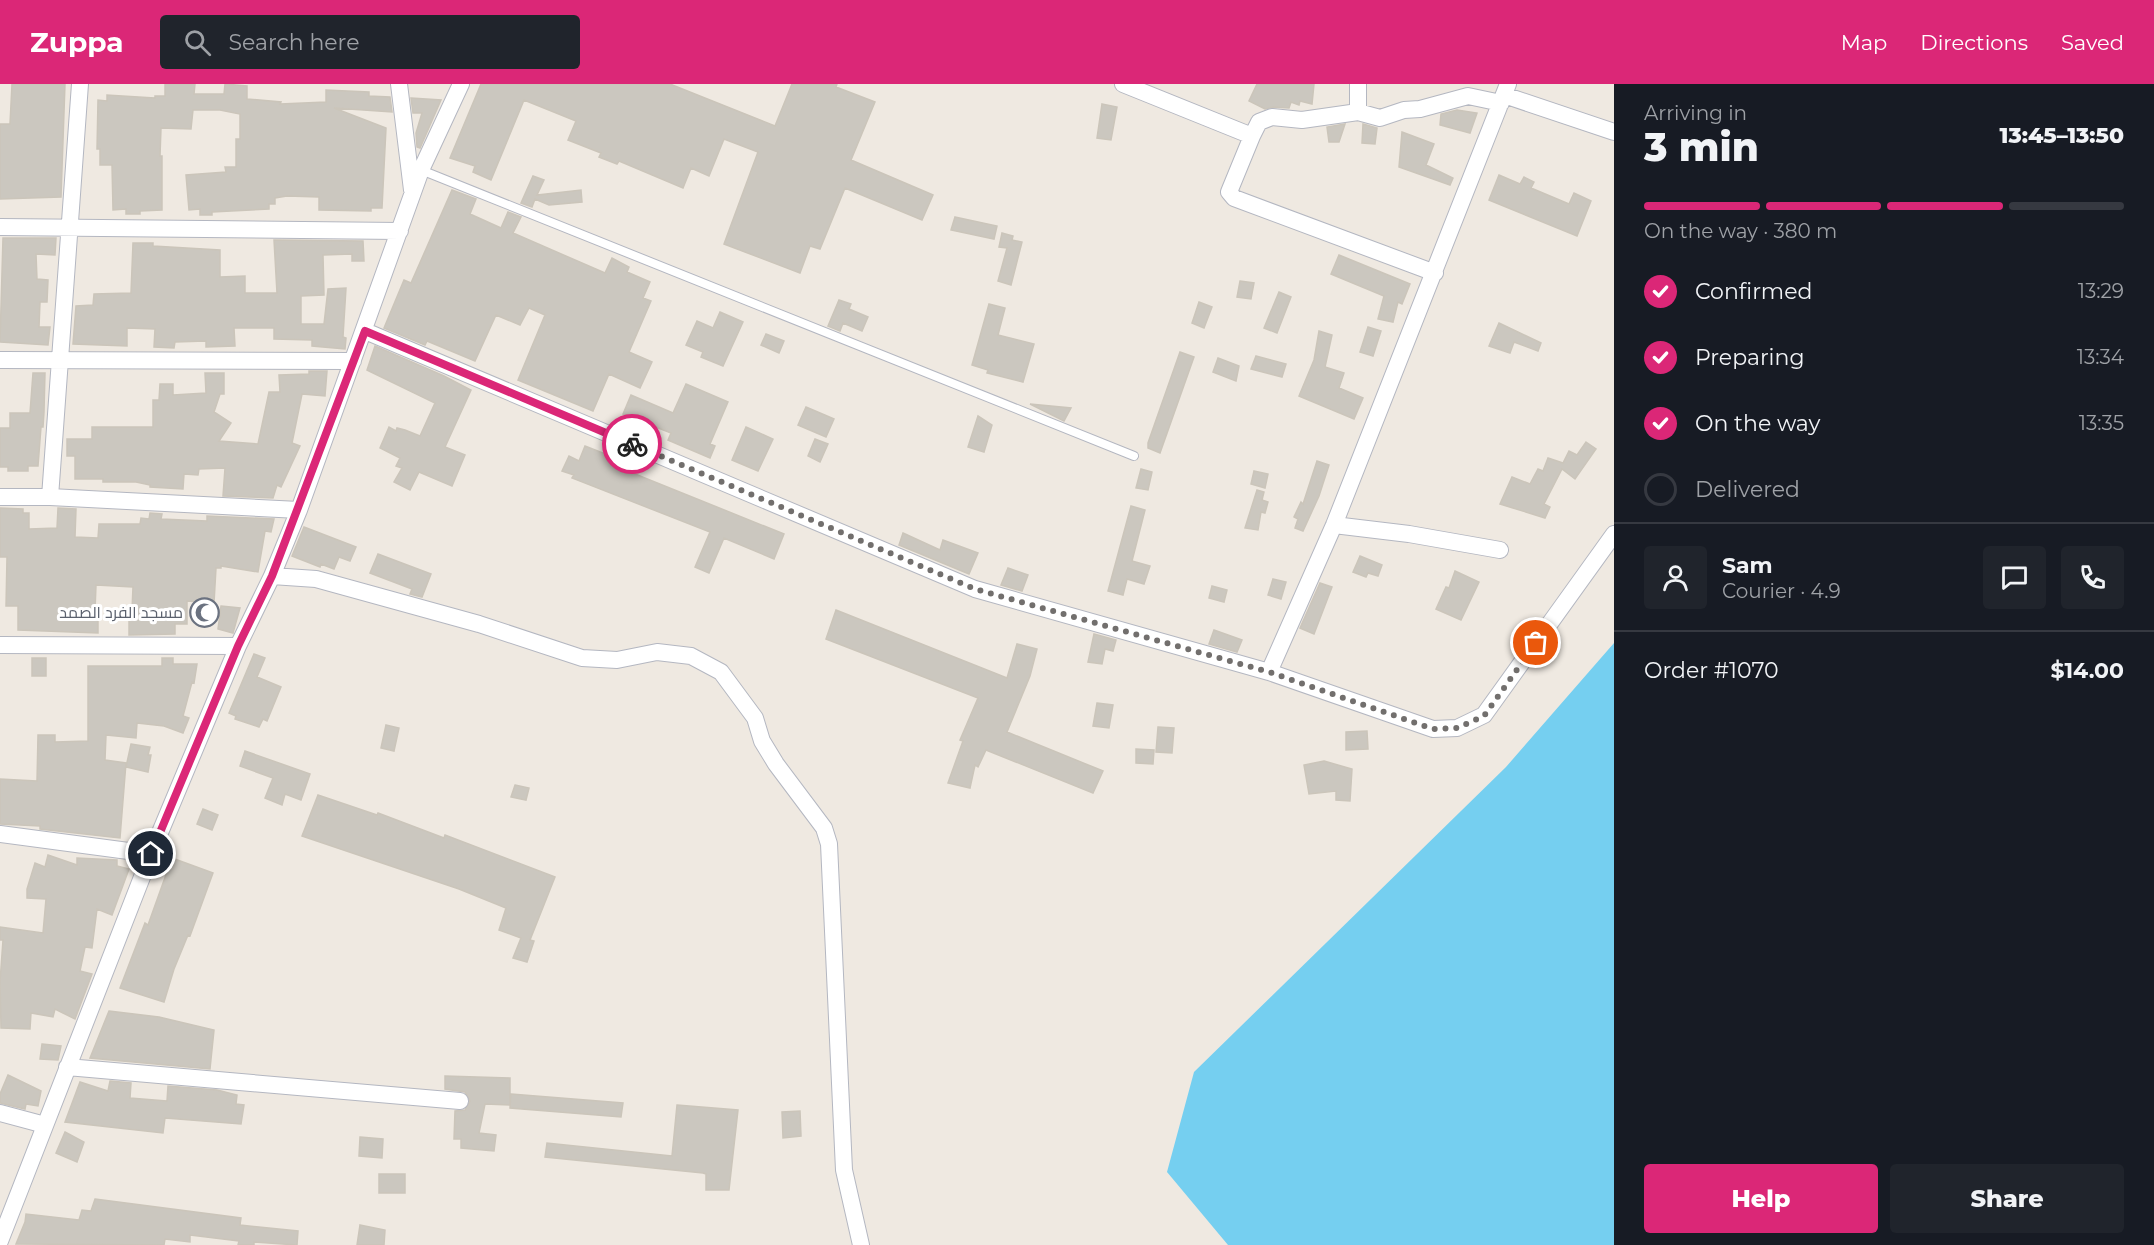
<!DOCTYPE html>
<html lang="en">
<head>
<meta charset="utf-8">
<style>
  body { margin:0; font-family:Montserrat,Cairo,sans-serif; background:#20242c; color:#f1f3f6; height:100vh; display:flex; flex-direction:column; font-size:22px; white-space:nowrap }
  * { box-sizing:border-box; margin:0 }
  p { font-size:20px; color:#9ea1a6 }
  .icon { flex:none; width:33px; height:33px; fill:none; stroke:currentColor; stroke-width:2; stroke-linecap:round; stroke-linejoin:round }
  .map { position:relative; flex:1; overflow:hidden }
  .panel { display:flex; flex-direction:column; background:#171b24; width:540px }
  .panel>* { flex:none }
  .pin { position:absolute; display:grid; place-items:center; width:51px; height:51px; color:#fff; margin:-26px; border:3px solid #fff; border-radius:50%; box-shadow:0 2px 6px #0007 }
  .courier { position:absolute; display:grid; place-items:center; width:60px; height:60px; margin:-30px; border:4px solid #db2777; border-radius:50%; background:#fff; color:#222; box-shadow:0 2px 8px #0007 }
  .headline em { font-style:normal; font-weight:800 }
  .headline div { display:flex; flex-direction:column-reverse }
  .headline { display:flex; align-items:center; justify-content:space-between; height:102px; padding:0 30px }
  h1 { font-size:39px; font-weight:800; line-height:45px }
  .bar { display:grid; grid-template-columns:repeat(4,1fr); gap:9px 6px; align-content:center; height:72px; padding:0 30px }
  .bar i { height:8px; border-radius:4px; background:#363941 }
  .bar .selected { background:#db2777 }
  .bar p { grid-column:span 4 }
  .line { display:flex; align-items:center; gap:15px; padding:0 30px; border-top:2px solid #363941 }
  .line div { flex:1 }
  .round { display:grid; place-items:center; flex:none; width:63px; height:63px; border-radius:6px; background:#20242c }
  ol { padding:0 30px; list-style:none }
  li { display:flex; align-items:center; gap:18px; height:66px }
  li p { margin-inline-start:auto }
  li .icon { padding:6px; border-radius:50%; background:#db2777; color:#fff; stroke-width:4 }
  li:last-child { color:#9ea1a6 }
  li i { width:33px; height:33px; border:3px solid #363941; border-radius:50% }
  .primary-button { display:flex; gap:12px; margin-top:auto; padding:12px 30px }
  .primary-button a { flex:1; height:69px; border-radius:6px; background:#db2777; color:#fff; font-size:24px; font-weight:800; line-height:69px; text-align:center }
  .primary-button a+a { background:#20242c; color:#f1f3f6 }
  header { display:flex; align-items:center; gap:36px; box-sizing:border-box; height:84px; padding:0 30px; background:#db2777; color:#fff }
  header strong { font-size:28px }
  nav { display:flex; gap:33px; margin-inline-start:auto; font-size:21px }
  .search { width:420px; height:54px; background:#20242c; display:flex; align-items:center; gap:15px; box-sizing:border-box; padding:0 21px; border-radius:6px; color:#9ea1a6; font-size:22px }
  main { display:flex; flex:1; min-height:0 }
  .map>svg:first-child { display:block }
  .water { fill:#75cff0 }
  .building { fill:#cbc7bf; stroke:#cbc5ba; stroke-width:1.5 }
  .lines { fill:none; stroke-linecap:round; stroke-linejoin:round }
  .lane-casing { stroke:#b4b7c1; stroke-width:10 }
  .street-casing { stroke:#b4b7c1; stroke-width:18 }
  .lane { stroke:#fff; stroke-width:8 }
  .street { stroke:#fff; stroke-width:16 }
  .done { stroke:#726f6d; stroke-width:6; stroke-dasharray:0 10.8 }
  .route { stroke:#db2777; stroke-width:8 }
  .labels { text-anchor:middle; stroke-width:6; stroke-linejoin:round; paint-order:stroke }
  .worship-label { font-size:16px; fill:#5b616d; stroke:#fff; text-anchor:end }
</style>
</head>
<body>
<header>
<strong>Zuppa</strong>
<div class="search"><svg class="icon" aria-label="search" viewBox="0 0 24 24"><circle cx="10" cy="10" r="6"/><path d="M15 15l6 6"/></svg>Search here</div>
<nav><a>Map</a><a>Directions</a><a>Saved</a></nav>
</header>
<main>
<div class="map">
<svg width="1614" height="1161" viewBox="0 0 1614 1161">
  <rect width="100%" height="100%" fill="#efe9e1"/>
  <path class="water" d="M1614,559v602h-386l-61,-73 27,-100 312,-305z"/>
  <path class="building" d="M12,0h53l-4,113 -61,2v-75h10z
    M165,0h30l-1,10h30l1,-10 22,2v13l34,3 -1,2 46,-2v-12l43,2v4l21,1 2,15 -58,-4 52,20 -4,80h-11v3l-52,-1v-13l-32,-1 -12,2v6h-6v5l-57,3v3h-12v-6l-11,1 -3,-35 40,-3 -1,-5h11v-28h4v-25l-20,-4h-27l-2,19 -30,-1 -1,28h2v54l-22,1v3h-14v-5l-13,1 -1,-45h-12v-16h-3l1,-49 9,1v-6l48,3v-2h10z
    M481,0h189l105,42 17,-42h45l-1,3 39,15 -24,58 82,35 -11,25 -77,-32 -25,61 -10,-3 -10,27 -76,-29 34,-92 -34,-13 -15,37 -18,-8 -8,20 -64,-27 -2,3 -18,-7 2,-4 -33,-13 8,-19 -52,-21 -33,80 -18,-8 2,-6 -25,-8z
    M1257,0h57l-2,20 -12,-3 -1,4 -8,-3 -2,6 -16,-1 -8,2 -16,-8z
    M411,14l30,2 -21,48 -3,-1 -1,-14 6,-20h-9z
    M1102,20l15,3 -6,33 -14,-2z
    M1457,26l20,3 -7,20 -30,-8 1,-11z
    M1345,40l-6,18h-10l-2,-15z
    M1363,40l14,4 -2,16 -13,-1z
    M1402,48l32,12 -8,21 27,13 -3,7 -51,-18z
    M1499,91l21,9 4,-7 10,5 -3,6 38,16 5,-11 17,8 -14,35 -88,-36z
    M533,92l11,4 -7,15 44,-5 1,12 -33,3 -14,-6 -3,8 -11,-4z
    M452,106l24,9 -6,15 31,14 7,-16 13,5 -8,16 92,40 7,-15 17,9 -2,5 23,10 -7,16 8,3 -22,51 23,10 -12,26 -31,-14 -16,37 -75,-31 27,-65 -16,-7 -9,17 -24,-10 -21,46 -48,-20 -2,4 -41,-17 20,-48 7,3z
    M955,133l42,9 -3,13 -43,-9z
    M1002,149l11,3 -1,4 10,2 -11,43 -13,-4 9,-33 -8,-1z
    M3,154h53l-1,17 -19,-1 1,25 11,1 -1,22h-7l-1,25h11l-2,18 -48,-3z
    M274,156l89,1 1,20h-12v-7l-29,1 1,40 -23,1v28h23l4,-35 18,-1 -3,49 3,1 -1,11 -33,-3v-6l-38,-1v-11h-40l1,18 -29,1v-6l-31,1 -1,6 -20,-1 1,-18 -28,-1v18l-54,-2 3,-38 17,-1 1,-11 37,-1 2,-50h20v3l67,4v27l25,-1v17h32z
    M1339,171l71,29 -8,20 -4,-2 -5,20 -15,-3 6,-23 -53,-22z
    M1240,197l14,2 -3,16 -14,-2z
    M1279,208l12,5 -14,36 -13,-5z
    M839,216l12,4 -2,5 19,8 -6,14 -19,-8 -3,8 -12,-5z
    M1199,218l13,5 -8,21 -12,-5z
    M989,220l16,4 -7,27 36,9 -11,38 -36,-9 1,-3 -16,-5z
    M720,228l23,10 -20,44 -22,-9 2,-5 -17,-7 11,-24 16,7z
    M1499,239l42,20 -3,8 -24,-9 -4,11 -21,-7z
    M1368,243l13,4 -8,25 -13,-4z
    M1319,247l13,4 -7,32 19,6 -5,15 24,10 -9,21 -55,-23 15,-36z
    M766,250l18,7 -5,12 -18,-8z
    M375,262l69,30 27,14 -26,57 20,8 -13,31 -33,-14 -9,18 -16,-8 8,-14 -6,-2 4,-8 -20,-10 9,-21 7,4 1,-3 8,2 15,6 15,-33 -68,-33z
    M1180,268l14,5 -34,96 -12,-5v-5z
    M1256,272l30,8 -4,13 -31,-8z
    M1218,274l21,8 -3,15 -23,-9z
    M309,287h18l-2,25 -23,-2 -10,49 8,3 -19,41 -4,-2 -4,13 -50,-2 2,-28 -26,1 -1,6 -14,-1 -1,15 -33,-2v-2l-14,-3h-33v-3h-28v-23h-8v-17h25v-12h61v-27h6l1,-16h13v11l33,-2 -1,-20h19v21h-4l-6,18 17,11 -12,18 39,3 11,-52h11l-1,-17 30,-1z
    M33,289h12l-1,39 -1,15h-2l-3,39h-10v5h-20v-4h-8v-39h10v-15h20z
    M686,300l42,18 -18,42 5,2 -5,12 -42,-18 3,-7 -48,-19 8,-19 42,18z
    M1030,320l41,4 -7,13z
    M806,323l28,12 -8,18 -28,-12z
    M978,332l14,9 -8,27 -16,-5z
    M746,343l27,12 -15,32 -26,-11z
    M815,355l13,5 -8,18 -12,-6z
    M1586,358l10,7 -21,30 -13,-10 -18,35 6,3 -5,11 -45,-14 12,-27 18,7 8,-15 5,2 5,-13 15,5 6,-12 8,4z
    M585,362l48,19 -3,7 154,62 -10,25 -50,-21 -15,35 -14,-6 15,-35 -138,-54 2,-3 -12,-4 7,-15 10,5z
    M1317,377l12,4 -10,31 -16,35 -8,-3 3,-9 -4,-2 7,-15 2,2z
    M1141,385l11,3 -4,18 -12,-2z
    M1254,387l14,3 -3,14 -14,-4z
    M1257,406l7,2 -2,8 6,2 -3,11 -4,-1 -3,18 -13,-2z
    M1131,422l14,4 -13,51 18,5 -6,18 -17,-5 -4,16 -15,-4z
    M0,424l23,1v4h6v16l28,-1 1,-20 18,1 -1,28 23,1 1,-14h41l1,-6 8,1 1,-6 12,1 -1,5 46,2v-5l67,3 -3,13 -6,-1 -7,41 -37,-6v2h-5l-2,35 -27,-2v23h-12v10l-46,1v-25h3l1,-23 -37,-2 -1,26h3v22l-80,-3v-24h-12l1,-49h-7z
    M304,443l52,20 -6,14 -11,-4 -5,12 -13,-5 -1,3 -28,-11z
    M903,449l37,17 3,-10 35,13 -9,21 -70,-29z
    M378,470l53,20 -9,23 -12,-3 2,-5 -42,-16z
    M1360,472l22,9 -4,11 -10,-3 -2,4 -13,-5z
    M1008,484l20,7 -6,16 -21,-6z
    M1455,487l24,11 -18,38 -25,-11 10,-22 3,1z
    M1273,495l13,3 -5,17 -13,-4z
    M1320,499l12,4 -18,47 -14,-6z
    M1212,502l15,4 -3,12 -15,-4z
    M221,522l19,2 -7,25 -15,-4z
    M836,526l171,68 10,-34 20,5 -7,27 -23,56 96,39 -10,22 -107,-43 -8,17 -3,-2 -5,23 -22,-5 15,-42 -3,-1 18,-42 -152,-59z
    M1214,546l28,10 -5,12 -28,-8z
    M1094,550l22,6 -3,11 -8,-2 -3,15 -14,-2z
    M254,570l11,4 -8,19 24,10 -14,34 -4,-2 -4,8 -24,-8 1,-3 -7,-3z
    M32,574h14v18h-14z
    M162,574h11v6h24l-3,19 -2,-1 -9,34 6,2 -6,15 -19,-7 -27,-3 -1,15 -30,-3 -1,25 21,3 -6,75 -80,-9v-3l-40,-2v-45l37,2 1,-46h17v7l33,-1v-75h74z
    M1097,619l16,2 -4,23 -16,-2z
    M386,641l13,3 -5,23 -13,-3z
    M1158,643l16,1 -2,25 -16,-1z
    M1367,647l1,18 -22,1v-18z
    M131,660l19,3 -2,8h3l-3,17 -22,-5z
    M1136,665l18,1 -1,14 -17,-1z
    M245,667l65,23 -9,26 -16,-6 -3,11 -17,-7 8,-20 -33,-12z
    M1324,677l28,8 -2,32 -14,-1v-9l-27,3 -5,-29z
    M515,701l14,3 -3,12 -15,-3z
    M318,711l59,20 1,-2 66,25 1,-3 110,42 -25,63 4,1 -7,21 -14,-4 8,-20 -22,-8 7,-22 -47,-19 -157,-53z
    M203,725l15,6 -6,15 -15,-6z
    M48,771l29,10v-7l40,2v6l12,3 -17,46 -15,-6 -5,39 -7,-1 -5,24 12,3 -17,45 -20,-10 -2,8 -22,-4 -1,16 -29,-1 -1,-46 3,-42h-3v-13l43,6 3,-34 -19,-1v-9l8,-26 10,4z
    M172,774l41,15 -23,63 -2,-1 -14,34 -10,33 -44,-14 25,-65 3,2z
    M109,927l50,6 55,13 -4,39 -120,-11z
    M42,960l19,2 -3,14 -18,-1z
    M8,991l33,16 -3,15 -12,-2 -1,5 -25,-6v-9z
    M445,992l65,2v27l-25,-1 -6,29 17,2 -2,16 -33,-3v-9h-7l1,-28 10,-1 5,-9 -5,-9 -20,-3z
    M110,997l21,2 -1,15 37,3 1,-15 49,4 20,5 -1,9 8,1 -3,19 -76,-6 -2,15 -98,-11 15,-40 28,9z
    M511,1010l112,9 -2,14 -111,-9z
    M677,1021l61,5 -9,80h-23v-16l-3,-1 -158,-16 2,-14 125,13z
    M800,1027l1,25 -18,2 -1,-26z
    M65,1048l19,10 -7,20 -21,-9z
    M360,1053l23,2 -1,19 -23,-2z
    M379,1090h26v19h-26z
    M95,1115l146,19 -1,7 58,6 -1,14 -43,-3v3h-16l1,-4 -49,-6v7l-25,-3 -1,6 -148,-1 9,-22 1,-8 53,6 3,-10 9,1z
    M360,1141l25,5 -1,15h-27z"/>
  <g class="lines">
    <defs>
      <path id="lane" d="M421,86l713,286"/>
      <path id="street" d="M399,0l13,106
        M1123,0l129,52 -23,56 5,6 201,75
        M1504,11l110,37
        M1358,28v-28
        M1252,52l7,-14 13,-5 30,3 56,-8 22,6 24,-8 16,-1 48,-13 33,7
        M0,143l400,4
        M365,247l610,258 294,83 164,57 24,-1 27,-13 130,-181
        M0,276l353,1
        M0,413h50l249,13
        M50,413l30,-413
        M1334,441l75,9 91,16
        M272,492l44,3 163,45 103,34 35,2 40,-8 34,4 30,16 34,46 7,23 14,23 48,64 5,16 15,326 17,75
        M0,561l238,1
        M1269,588l65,-147 174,-441
        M0,750l151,20
        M67,983l393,34
        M0,1029l45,12
        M0,1157l151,-387 87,-208 34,-70 27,-66 122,-340 40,-86"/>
    </defs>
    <use href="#lane" class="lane-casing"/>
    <use href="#street" class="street-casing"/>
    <use href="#lane" class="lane"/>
    <use href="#street" class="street"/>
  </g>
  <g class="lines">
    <path class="done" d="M632,360l343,145 294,83 164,57 24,-1 27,-12 52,-73"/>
    <path class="route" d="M151,770l87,-208 34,-70 93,-245 267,113"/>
  </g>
  <defs>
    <symbol id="mosque-ring" viewBox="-11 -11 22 22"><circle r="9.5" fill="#fff" stroke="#6b7280" stroke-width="1.5"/><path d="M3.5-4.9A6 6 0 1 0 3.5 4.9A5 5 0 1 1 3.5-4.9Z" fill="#6b7280"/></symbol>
  </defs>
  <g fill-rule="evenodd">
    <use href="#mosque-ring" x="188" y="512" width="33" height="33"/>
  </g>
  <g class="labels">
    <g class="worship-label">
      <text x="183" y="534">مسجد الفرد الصمد</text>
    </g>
  </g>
</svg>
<div class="pin" style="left:1536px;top:559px;background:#ea580c"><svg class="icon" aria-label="bag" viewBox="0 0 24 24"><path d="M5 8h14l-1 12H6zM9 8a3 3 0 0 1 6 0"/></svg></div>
<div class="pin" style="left:151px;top:770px;background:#1f2937"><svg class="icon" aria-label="home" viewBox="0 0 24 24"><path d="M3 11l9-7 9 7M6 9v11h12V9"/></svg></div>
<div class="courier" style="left:632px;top:360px"><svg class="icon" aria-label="bike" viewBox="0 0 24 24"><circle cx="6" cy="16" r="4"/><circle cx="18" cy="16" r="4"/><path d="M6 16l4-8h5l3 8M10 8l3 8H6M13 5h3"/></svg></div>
</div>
<section class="panel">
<div class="headline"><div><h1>3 min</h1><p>Arriving in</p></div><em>13:45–13:50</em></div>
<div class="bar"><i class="selected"></i><i class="selected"></i><i class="selected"></i><i></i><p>On the way · 380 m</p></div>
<ol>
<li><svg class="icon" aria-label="check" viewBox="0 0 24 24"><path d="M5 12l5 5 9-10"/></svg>Confirmed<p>13:29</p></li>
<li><svg class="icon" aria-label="check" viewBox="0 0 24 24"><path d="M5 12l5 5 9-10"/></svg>Preparing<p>13:34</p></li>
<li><svg class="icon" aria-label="check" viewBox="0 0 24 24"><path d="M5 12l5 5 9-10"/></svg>On the way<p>13:35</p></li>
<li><i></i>Delivered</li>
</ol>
<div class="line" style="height:108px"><a class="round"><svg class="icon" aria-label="person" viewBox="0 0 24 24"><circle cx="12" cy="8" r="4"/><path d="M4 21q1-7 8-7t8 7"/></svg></a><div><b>Sam</b><p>Courier · 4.9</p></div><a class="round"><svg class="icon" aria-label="chat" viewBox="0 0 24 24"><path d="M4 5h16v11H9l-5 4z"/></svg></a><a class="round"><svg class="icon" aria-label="phone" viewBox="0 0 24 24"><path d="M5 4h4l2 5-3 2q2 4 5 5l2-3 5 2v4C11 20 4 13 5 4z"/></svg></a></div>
<div class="line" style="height:78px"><div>Order #1070</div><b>$14.00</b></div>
<div class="primary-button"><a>Help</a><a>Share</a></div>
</section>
</main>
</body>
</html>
